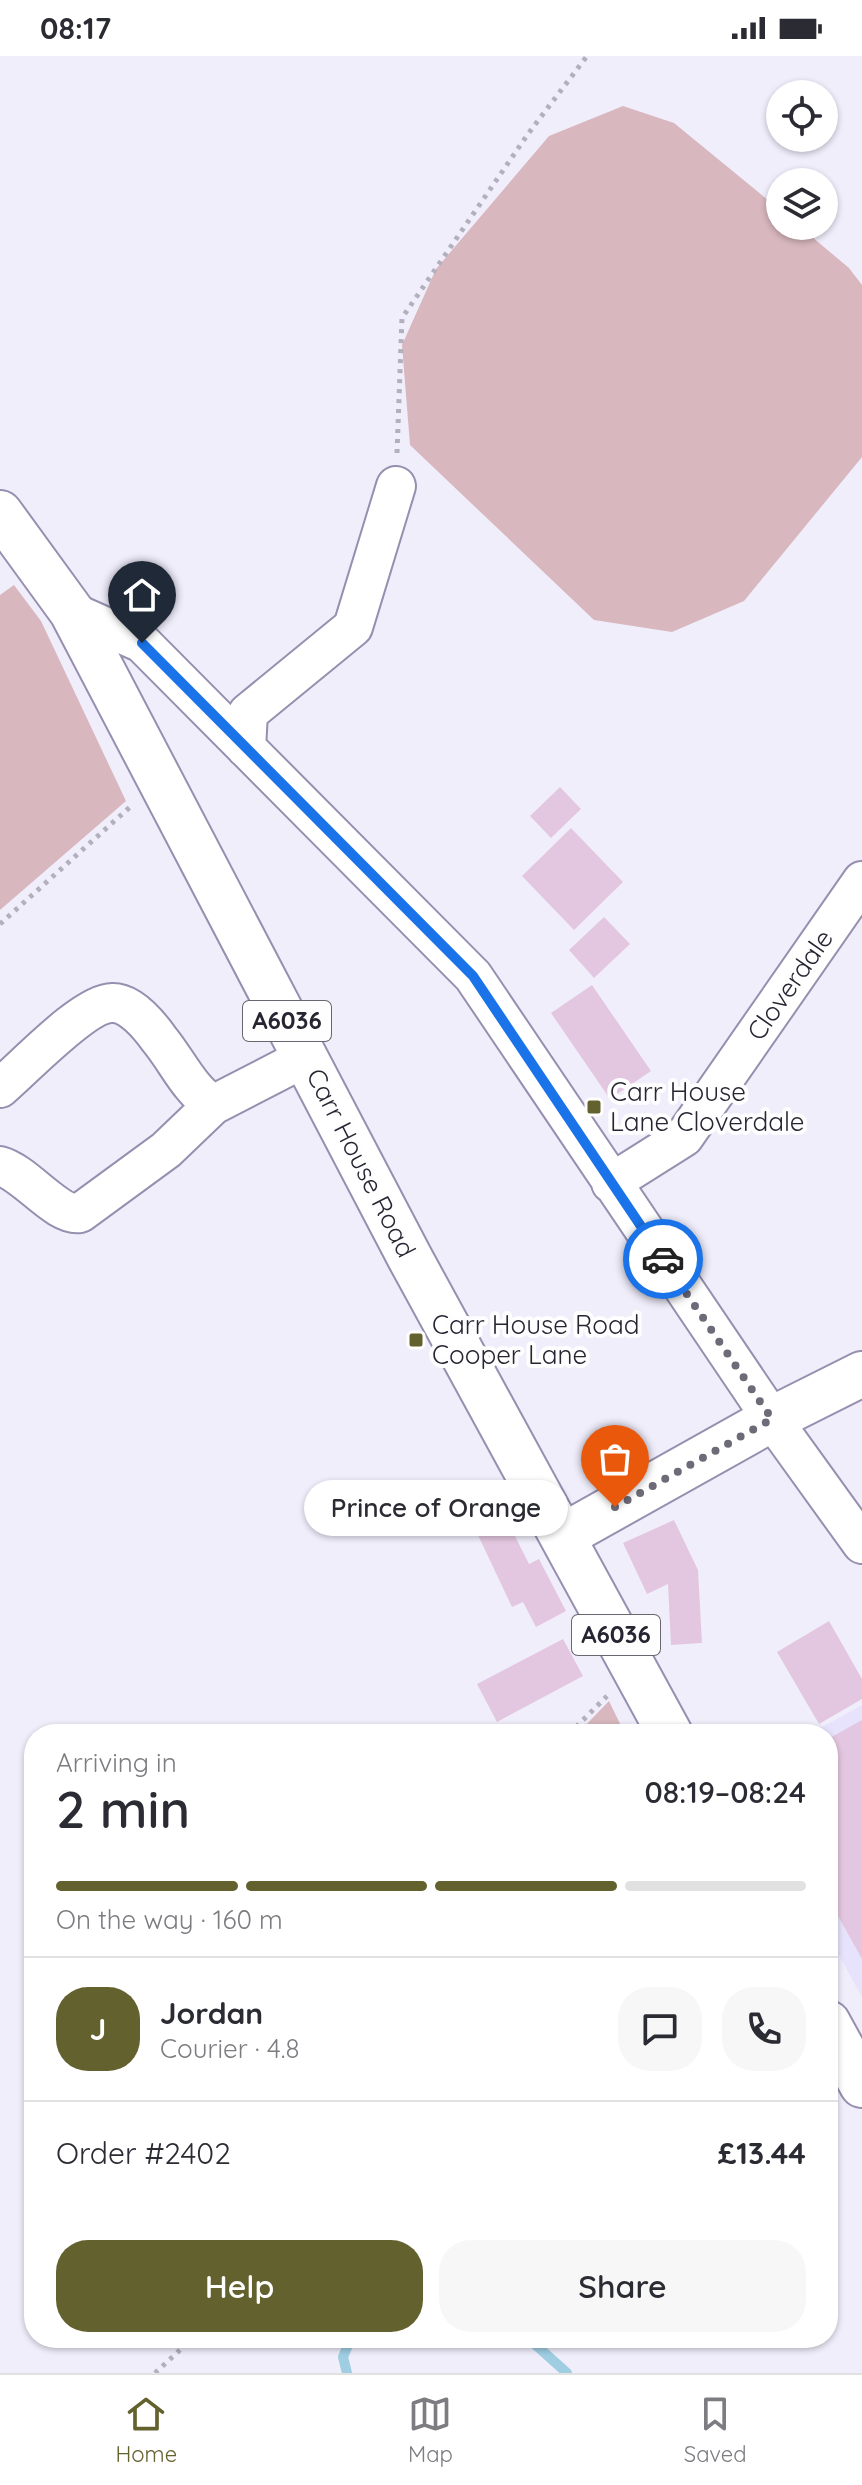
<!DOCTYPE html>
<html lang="en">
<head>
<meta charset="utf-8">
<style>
  body { margin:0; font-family:Quicksand,sans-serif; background:#f7f7f7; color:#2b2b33; height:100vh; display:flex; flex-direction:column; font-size:30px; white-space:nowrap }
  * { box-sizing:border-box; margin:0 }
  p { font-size:26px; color:#7c7c81 }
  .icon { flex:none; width:44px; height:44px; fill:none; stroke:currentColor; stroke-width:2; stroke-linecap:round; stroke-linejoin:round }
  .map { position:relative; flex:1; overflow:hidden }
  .drawer { position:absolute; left:24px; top:1668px; width:814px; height:624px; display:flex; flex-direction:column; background:#fff; border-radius:32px; box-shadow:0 2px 6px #0004 }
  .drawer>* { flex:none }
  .tools { position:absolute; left:766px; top:24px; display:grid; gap:16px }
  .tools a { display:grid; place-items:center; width:72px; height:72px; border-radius:50%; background:#fff; box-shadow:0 2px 6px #0004; font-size:40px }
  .pin { position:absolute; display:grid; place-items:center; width:68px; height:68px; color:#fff; margin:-82px -34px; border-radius:50% 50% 50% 0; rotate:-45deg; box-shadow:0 0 8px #0007 }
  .pin .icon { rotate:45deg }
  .courier { position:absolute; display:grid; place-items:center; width:80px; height:80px; margin:-40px; border:6px solid #1a73e8; border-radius:50%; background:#fff; color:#222; box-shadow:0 2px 10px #0007 }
  .bubble { position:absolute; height:56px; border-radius:28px; background:#fff; box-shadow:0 2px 6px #0004; font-size:26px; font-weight:600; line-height:56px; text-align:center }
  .summary em { font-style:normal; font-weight:600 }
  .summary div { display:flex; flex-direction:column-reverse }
  .summary { display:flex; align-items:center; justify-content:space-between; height:136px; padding:0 32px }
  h1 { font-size:52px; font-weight:600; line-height:60px }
  .bar { display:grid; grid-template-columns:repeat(4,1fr); gap:12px 8px; align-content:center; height:96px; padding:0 32px }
  .bar i { height:10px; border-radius:6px; background:#e1e1e2 }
  .bar .selected { background:#63612e }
  .bar p { grid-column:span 4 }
  .line { display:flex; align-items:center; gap:20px; padding:0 32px; border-top:2px solid #e1e1e2 }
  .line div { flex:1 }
  .round { display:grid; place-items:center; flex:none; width:84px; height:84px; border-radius:32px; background:#f7f7f7 }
  .button { display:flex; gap:16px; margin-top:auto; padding:16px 32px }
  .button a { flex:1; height:92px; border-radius:32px; background:#63612e; color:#fff; font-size:32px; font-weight:600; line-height:92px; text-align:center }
  .button a+a { background:#f7f7f7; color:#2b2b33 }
  .status { display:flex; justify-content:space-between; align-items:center; height:56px; padding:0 40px; background:#fff; direction:ltr }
  .status svg { height:22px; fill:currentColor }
  .tabs { display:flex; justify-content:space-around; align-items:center; height:112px; border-top:2px solid #e1e1e2; background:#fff; font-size:22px; color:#7c7c81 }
  .tabs a { display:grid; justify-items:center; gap:4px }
  .tabs .selected { color:#63612e }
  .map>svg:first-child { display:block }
  .built { fill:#e8e3fc }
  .green { fill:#d8b7be }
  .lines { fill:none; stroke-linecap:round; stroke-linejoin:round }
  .stream { stroke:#9fcee3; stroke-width:10 }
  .building { fill:#e3c7e0 }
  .minor-casing { stroke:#968faf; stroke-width:42 }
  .major-casing { stroke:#968faf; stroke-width:48 }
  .highway-casing { stroke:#968faf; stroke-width:48 }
  .path { stroke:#b3b0bd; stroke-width:5; stroke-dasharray:4 6; stroke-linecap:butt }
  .minor { stroke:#fff; stroke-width:38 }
  .major { stroke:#fff; stroke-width:44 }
  .highway { stroke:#fff; stroke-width:44 }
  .done { stroke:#6e6b79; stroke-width:8; stroke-dasharray:0 14.4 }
  .route { stroke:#1a73e8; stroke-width:10 }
  .poi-dot { fill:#63612e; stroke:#fefefe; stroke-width:3 }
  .labels { text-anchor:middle; stroke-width:8; stroke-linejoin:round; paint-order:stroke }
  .shield { fill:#fefefe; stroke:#68666f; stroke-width:2 }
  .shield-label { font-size:24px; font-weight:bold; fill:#282532 }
  .street-label { font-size:26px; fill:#282532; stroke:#fefefe }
  .poi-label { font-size:26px; fill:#282532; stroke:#fefefe; text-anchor:start }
</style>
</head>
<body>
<div class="status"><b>08:17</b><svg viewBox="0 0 49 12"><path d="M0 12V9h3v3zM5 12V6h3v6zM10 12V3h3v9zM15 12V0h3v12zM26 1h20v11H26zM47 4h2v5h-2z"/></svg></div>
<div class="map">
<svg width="862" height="2317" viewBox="0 0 862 2317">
  <rect width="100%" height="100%" fill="#f1eefc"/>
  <path class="built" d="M862,1649v292l-34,-61v-202h-19z"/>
  <path class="green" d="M623,50l51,17 106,87v16h19l50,42 13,17v172l-118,144 -72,31 -78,-12 -184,-175 -8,-100 34,-76 113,-133z
    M14,529l27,36 85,180 -126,109v-315z
    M609,1645l16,33h-48z"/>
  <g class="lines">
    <path class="stream" d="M528,2282l39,35
      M347,2317l-4,-16 8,-19"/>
  </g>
  <path class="building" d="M560,731l21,22 -30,29 -21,-22z
    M571,772l52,54 -49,48 -52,-54z
    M604,861l26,27 -36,34 -25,-28z
    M592,929l59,86 -41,28 -59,-86z
    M506,1462l23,46 10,-5 27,52 -30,16 -13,-25 -11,5 -35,-74z
    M674,1464l24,50 4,73 -31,2 -3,-61 -21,10 -24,-51z
    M829,1565l33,58v20l-43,25 -42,-72z
    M563,1583l20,37 -86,46 -20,-38z
    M862,1664v239l-34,-61v-159z"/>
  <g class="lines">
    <defs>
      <path id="minor" d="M72,556l70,31 331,333 299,443 90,125
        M246,692l2,-35 105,-86 43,-141
        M0,1032c23,-19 84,-85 112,-85 18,-1 37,22 47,36 19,23 29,49 54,66l93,-48
        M0,1110c26,7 57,51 80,47l86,-63 47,-45
        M611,1127l73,-46 178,-256"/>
      <path id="major" d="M563,1480l209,-117 90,-45"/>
      <path id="highway" d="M0,457l72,99 338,646 260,476
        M828,1967l34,62"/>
    </defs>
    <use href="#minor" class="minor-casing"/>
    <use href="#major" class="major-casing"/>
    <use href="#highway" class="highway-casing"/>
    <path class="path" d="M397,397l5,-135 126,-184 59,-78
      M0,868l130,-117
      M569,1678l38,-38
      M155,2317l38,-35"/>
    <use href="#minor" class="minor"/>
    <use href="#major" class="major"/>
    <use href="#highway" class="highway"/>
  </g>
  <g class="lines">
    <path class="done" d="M615,1451l157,-88 -109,-160"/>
    <path class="route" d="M142,587l331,333 190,283"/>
  </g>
  <g class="poi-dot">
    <rect x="586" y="1043" width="16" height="16" rx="4"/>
    <rect x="408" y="1276" width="16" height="16" rx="4"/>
  </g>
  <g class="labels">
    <g class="shield">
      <rect x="243" y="945" width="88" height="40" rx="6"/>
      <rect x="572" y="1559" width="88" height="40" rx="6"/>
    </g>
    <g class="shield-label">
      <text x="287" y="973">A6036</text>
      <text x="616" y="1587">A6036</text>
    </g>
    <g class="street-label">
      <text transform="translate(790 929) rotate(-55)" y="9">Cloverdale</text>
      <text transform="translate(361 1107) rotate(63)" y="9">Carr House Road</text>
    </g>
    <g class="poi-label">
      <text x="610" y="1045">Carr House<tspan x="610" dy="30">Lane Cloverdale</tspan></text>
      <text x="432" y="1278">Carr House Road<tspan x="432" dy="30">Cooper Lane</tspan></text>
    </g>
  </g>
</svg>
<div class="tools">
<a><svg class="icon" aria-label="locate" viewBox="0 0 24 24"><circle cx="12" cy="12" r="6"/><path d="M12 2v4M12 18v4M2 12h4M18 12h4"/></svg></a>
<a><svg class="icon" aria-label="layers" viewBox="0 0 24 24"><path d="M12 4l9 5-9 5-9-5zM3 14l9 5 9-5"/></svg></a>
</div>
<div class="pin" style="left:615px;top:1451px;background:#ea580c"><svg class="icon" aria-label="bag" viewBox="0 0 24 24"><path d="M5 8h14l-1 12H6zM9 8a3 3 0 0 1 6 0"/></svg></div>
<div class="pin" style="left:142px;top:587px;background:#1f2937"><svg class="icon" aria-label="home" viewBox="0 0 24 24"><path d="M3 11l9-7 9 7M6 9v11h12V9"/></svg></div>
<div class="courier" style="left:663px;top:1203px"><svg class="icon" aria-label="car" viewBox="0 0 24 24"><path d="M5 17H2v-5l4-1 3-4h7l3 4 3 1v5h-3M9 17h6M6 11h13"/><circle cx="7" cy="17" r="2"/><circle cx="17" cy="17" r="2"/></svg></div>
<div class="bubble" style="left:304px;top:1424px;width:264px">Prince of Orange</div>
<section class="drawer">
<div class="summary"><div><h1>2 min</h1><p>Arriving in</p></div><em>08:19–08:24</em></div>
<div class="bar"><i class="selected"></i><i class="selected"></i><i class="selected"></i><i></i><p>On the way · 160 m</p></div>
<div class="line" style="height:144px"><b class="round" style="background:#63612e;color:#fff">J</b><div><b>Jordan</b><p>Courier · 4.8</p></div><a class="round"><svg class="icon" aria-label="chat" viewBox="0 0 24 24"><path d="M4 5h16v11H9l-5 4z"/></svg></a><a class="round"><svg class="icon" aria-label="phone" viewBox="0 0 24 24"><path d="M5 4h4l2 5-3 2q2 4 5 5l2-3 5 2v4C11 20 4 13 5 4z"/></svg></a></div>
<div class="line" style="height:104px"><div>Order #2402</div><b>£13.44</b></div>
<div class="button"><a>Help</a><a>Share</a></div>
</section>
</div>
<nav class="tabs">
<a class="selected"><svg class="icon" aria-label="home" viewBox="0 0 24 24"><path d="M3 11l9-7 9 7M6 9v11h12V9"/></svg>Home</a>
<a><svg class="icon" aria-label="map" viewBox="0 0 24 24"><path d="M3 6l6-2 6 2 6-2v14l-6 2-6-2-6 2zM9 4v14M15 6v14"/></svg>Map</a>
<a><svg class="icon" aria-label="saved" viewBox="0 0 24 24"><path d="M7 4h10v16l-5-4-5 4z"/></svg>Saved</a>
</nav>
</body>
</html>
